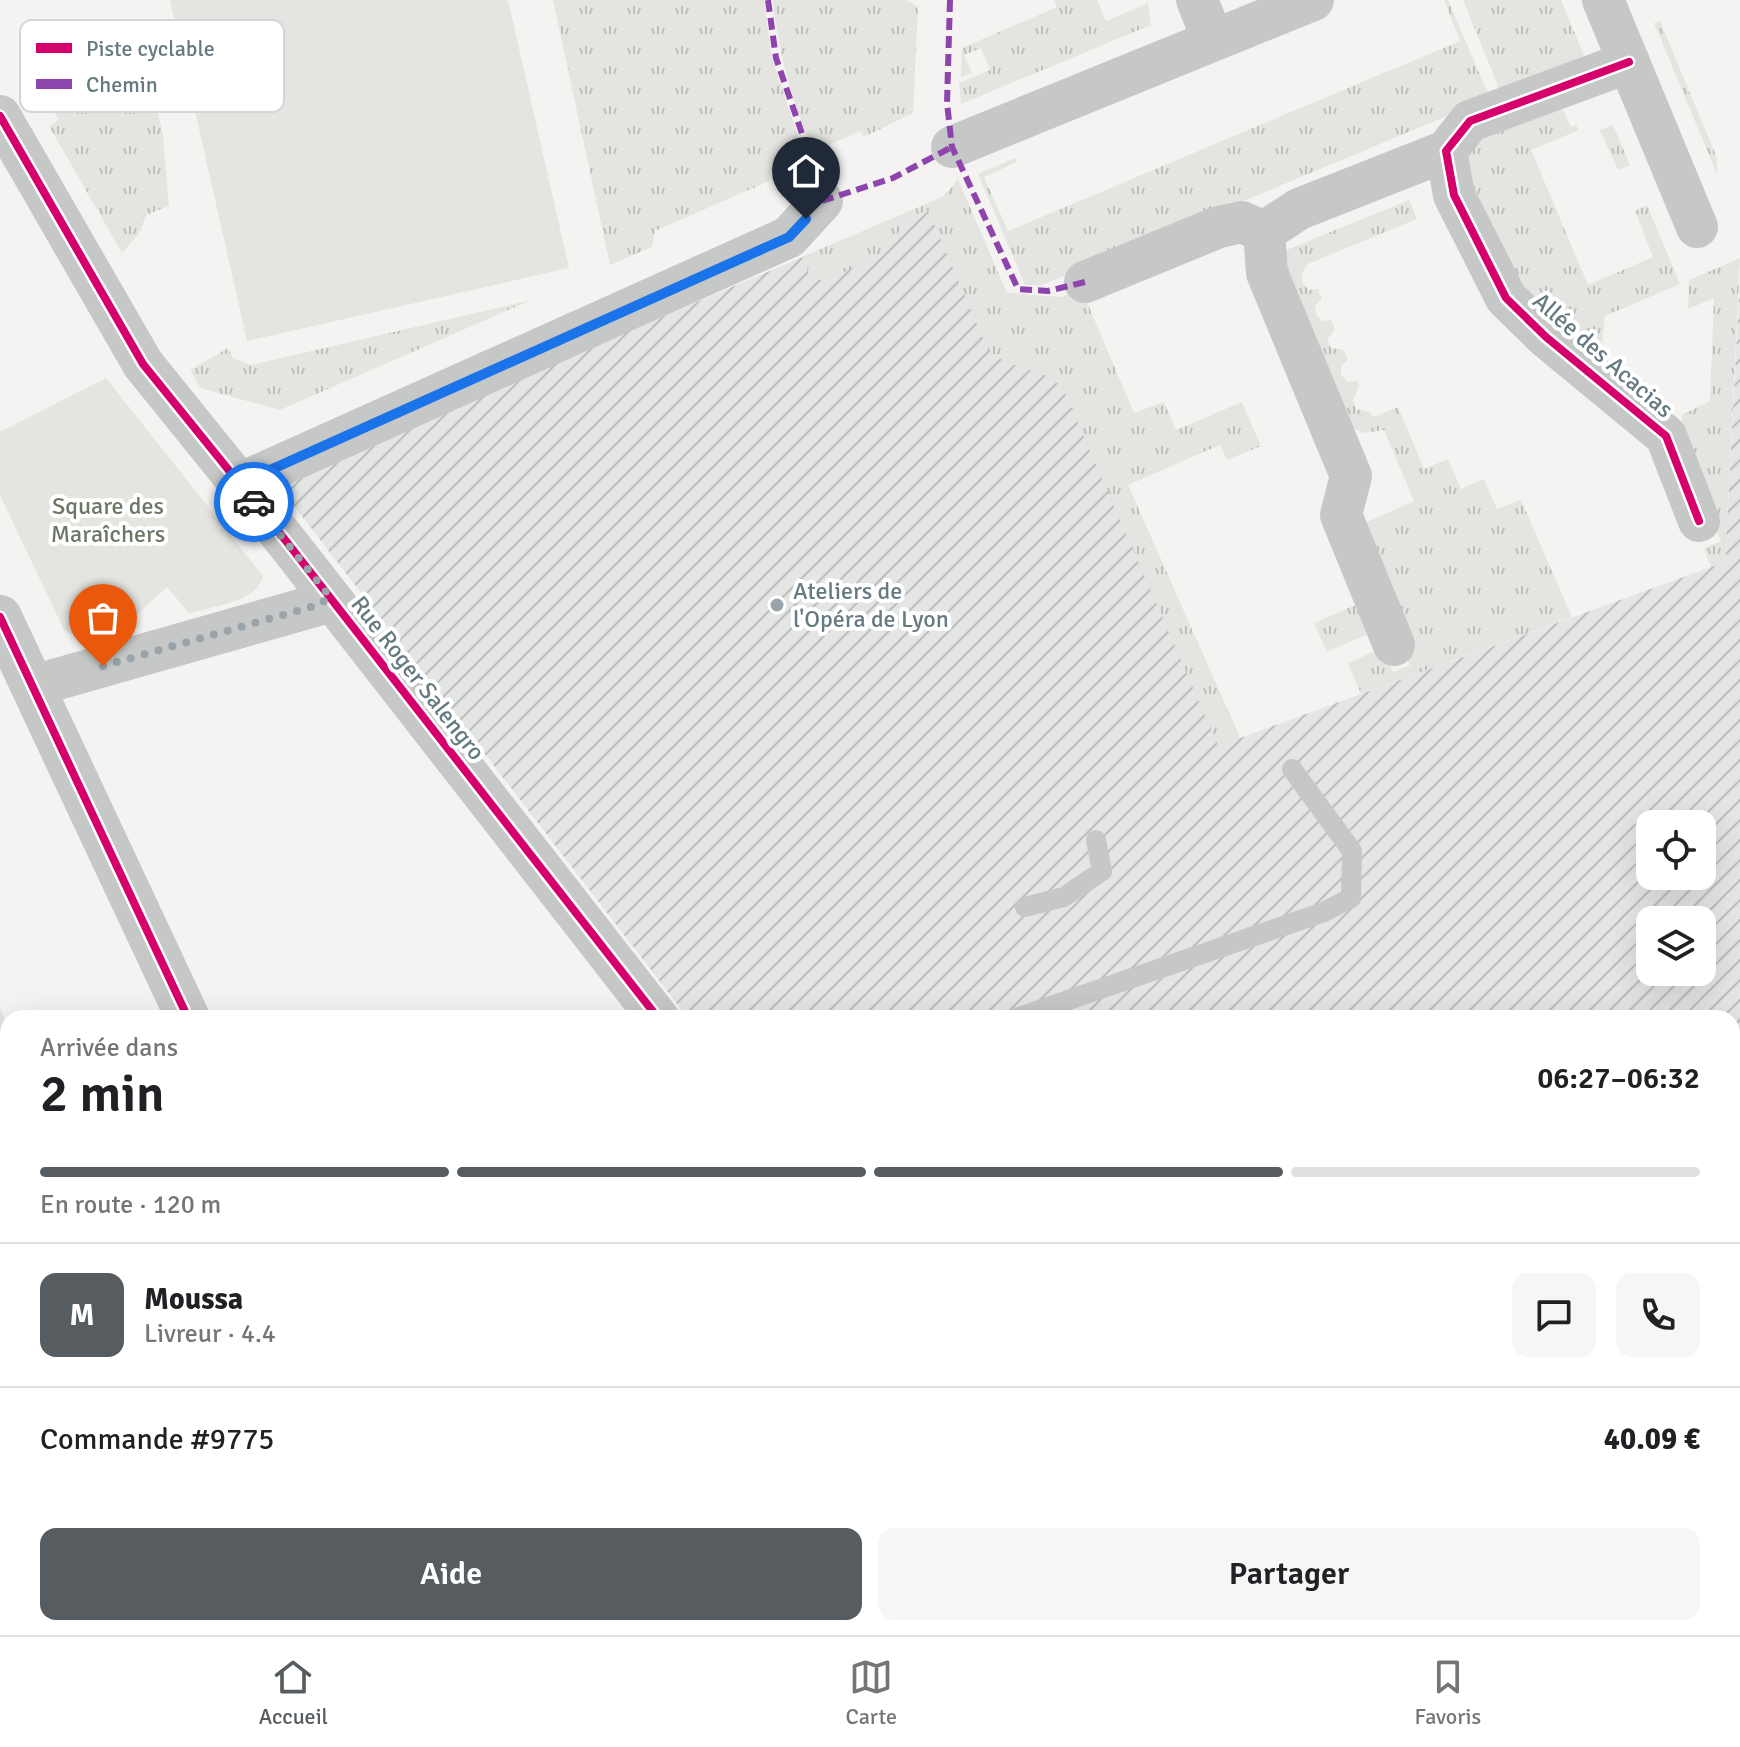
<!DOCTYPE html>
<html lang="fr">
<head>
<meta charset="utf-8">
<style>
  body { margin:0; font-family:Signika,sans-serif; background:#f6f6f6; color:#202124; height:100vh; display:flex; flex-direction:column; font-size:30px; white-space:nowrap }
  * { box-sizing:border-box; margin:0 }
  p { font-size:26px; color:#757577 }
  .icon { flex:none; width:44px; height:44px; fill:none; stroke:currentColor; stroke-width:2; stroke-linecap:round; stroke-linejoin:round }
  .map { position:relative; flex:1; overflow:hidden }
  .side { position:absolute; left:0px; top:1010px; width:1740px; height:626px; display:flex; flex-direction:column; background:#fff; border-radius:24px 24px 0 0; box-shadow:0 8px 32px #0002 }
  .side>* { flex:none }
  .tools { position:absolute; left:1636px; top:810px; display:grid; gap:16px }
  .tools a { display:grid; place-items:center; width:80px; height:80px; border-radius:16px; background:#fff; box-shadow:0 8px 32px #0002; font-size:40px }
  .pin { position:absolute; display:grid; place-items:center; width:68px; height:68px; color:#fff; margin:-82px -34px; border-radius:50% 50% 50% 0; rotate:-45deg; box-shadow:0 0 8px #0007 }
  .pin .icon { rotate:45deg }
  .courier { position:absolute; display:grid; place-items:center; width:80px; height:80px; margin:-40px; border:6px solid #1a73e8; border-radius:50%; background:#fff; color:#222; box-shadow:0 2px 10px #0007 }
  .head em { font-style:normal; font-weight:600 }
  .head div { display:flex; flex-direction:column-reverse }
  .head { display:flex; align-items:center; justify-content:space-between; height:136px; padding:0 40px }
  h1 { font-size:52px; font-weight:600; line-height:60px }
  .bar { display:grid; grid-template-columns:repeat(4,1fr); gap:12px 8px; align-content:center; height:96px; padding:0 40px }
  .bar i { height:10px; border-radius:6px; background:#e0e0e0 }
  .bar .selected { background:#565c60 }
  .bar p { grid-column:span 4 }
  .line { display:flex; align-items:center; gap:20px; padding:0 40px; border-top:2px solid #e0e0e0 }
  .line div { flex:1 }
  .round { display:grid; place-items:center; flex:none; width:84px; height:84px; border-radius:16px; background:#f6f6f6 }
  .cta { display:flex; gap:16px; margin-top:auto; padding:16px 40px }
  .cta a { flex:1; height:92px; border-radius:16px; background:#565c60; color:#fff; font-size:32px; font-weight:600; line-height:92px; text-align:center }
  .cta a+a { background:#f6f6f6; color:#202124 }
  .menu { display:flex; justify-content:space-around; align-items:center; height:112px; border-top:2px solid #e0e0e0; background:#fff; font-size:22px; color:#757577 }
  .menu a { display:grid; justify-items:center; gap:4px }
  .menu .selected { color:#565c60 }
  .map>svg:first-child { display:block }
  .industrial { fill:url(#industrial-furrows); fill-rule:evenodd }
  .grass { fill:url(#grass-tufts) }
  .green { fill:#e4e5e0 }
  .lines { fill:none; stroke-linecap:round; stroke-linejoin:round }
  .service { stroke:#c6c8c8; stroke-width:20 }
  .minor { stroke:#c6c8c8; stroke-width:42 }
  .tertiary { stroke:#c6c8c8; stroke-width:44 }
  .quiet { stroke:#8e44ad; stroke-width:6; stroke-dasharray:12 6; stroke-linecap:butt }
  .cycleway-casing { stroke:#fff; stroke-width:13 }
  .cycleway { stroke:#d6006c; stroke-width:8 }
  .done { stroke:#98a4a9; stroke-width:8; stroke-dasharray:0 14.4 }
  .route { stroke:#1a73e8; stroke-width:10 }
  .poi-dot { fill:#98a4a9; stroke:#fff; stroke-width:3 }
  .labels { text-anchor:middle; stroke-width:8; stroke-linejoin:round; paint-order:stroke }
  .street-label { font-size:24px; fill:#667a81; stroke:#fff }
  .park-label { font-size:24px; fill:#6c7864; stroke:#fff }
  .poi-label { font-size:24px; fill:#667a81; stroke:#fff; text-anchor:start }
  .key { fill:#fff; stroke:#d1d7d9; stroke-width:2 }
  .key-label { font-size:22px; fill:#667a81 }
</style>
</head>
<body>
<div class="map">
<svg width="1740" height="1635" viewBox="0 0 1740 1635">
  <defs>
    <pattern id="industrial-furrows" width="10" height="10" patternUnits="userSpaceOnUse" patternTransform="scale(2)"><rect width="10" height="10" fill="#e4e5e5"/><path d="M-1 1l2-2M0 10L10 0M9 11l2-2" fill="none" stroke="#bdbfbf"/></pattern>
    <pattern id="grass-tufts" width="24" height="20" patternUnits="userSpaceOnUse" patternTransform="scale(2)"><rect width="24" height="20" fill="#e4e5e0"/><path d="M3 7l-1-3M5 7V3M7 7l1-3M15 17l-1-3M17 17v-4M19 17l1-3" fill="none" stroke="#bdbfbb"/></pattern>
  </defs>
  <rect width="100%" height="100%" fill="#f4f3f2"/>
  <path class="industrial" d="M943,197l68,152 47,-21 182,410 485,-176 15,-285v1358h-579l-5,-7h576v-610h-1044l-407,-529 8,-13zM1650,824h52v52h-52zM1650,920h52v52h-52z
    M0,1241l8,1v386h250l3,7h-261z"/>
  <path class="grass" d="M553,0h211l8,58 33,98 -34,14 -2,11 -114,50 -3,16 -42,18z
    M773,0h133l12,7 -5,106 -49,24 -4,-6 -47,21c-20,-50 -35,-98 -40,-152z
    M1054,0h43l9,21 42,-18 3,22 -190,79 -2,-21 31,-13 -9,-22 -17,7 8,18 -11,4 1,-29 95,-41z
    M1444,0h4l42,98 -450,188 -15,-1 -47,-111 37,-16 2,4 -33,15 24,54 452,-190z
    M1463,0h98l24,58 -84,35z
    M1660,21l57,137v16l-63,-151z
    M146,59l17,76 6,71 -23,9 -6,17 -18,21 -73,-127 10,-6 -22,-37 6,-3 14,23z
    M1560,103l11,24 5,-2 3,5 -48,20 57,135 65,-28 -18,-46 12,-6 33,79 -75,32 -3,28 -8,5 -78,-56 -62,-142z
    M1613,125l17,40 -12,5 -18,-40z
    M958,179l49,114 55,4 19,-9 53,125 30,-11 12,28 66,-28 19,44 -34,14 -7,-15 -92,40 112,253 -22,7 -155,-356c-20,-24 -52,-17 -75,-39l-60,-140 -26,10 -6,20 -8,11 -60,29h-11l-8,-6 -7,-17 141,-60z
    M1409,200l8,19 -109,45 -6,10 1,10 6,6 9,-1 4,10 -7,7 1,9 7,6 8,-1 4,9 -8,11 4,8 13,2 4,10 -7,6v9l7,7 9,-1 2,5 -6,14 3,9 14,3 3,5 25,-10 26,62 24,-10 13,30 23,-10 13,30 24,-9 51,117 -211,77 -13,-31 34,-15 11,24 17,-7 -59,-136 63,-28 -30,-71 -20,3 -14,-6 -76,-172z
    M1740,258l-15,304 -14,5 -7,-19 17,-7 -40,-94 1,-32 28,-14 4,-103 -26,11 1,-29z
    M531,300l-251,110 -80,-22 -10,-18 38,-22 5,10 18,7z
    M1362,602l13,29 -48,21 -13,-29z
    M0,1008l8,17v41l-8,3z
    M8,1071v66l-8,-17v-45z
    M1732,1527l8,1v107h-37v-7h29z"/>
  <path class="green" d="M170,0h338l61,268 -322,73z
    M106,378l157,198c-7,27 -49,30 -74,37l-22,-26c-31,26 -61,67 -103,43l-64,-135v-63z"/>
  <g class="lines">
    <path class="service" d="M1025,907l39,-10 38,-26 -6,-31
      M1016,1018l308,-106 27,-14 1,-47 -60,-82
      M108,1635l3,-7"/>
    <path class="minor" d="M1197,0l16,40
      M1603,0l94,227
      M1629,62l-159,59 -24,30 8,44 52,103 40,39 120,99 33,85
      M0,116l143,248 143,177 372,477
      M952,147l361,-147
      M1085,282l134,-55 23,-5 22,10
      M239,484l550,-247 33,-36
      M1394,645l-53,-130 10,-39 -84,-203 -3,-41 35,-23 147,-58
      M33,686l285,-81 12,-8
      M1130,1628l5,7"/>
    <path class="tertiary" d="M0,617l188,401
      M473,1628l4,7"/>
    <path class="quiet" d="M768,0l8,58 33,96
      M950,0l-3,103 5,44 66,142 30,2 37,-9
      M822,201l71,-23 59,-31"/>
    <defs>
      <path id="cycleway" d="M1629,62l-159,59 -24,30 8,44 52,103 40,39 120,99 33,85
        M0,116l143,248 143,177 372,477
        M0,617l188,401"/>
    </defs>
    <use href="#cycleway" class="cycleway-casing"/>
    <use href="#cycleway" class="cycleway"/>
  </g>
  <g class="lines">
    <path class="done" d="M103,666l215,-61 12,-8 -76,-95"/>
    <path class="route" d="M254,502l-15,-18 550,-247 17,-18"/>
  </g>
  <circle class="poi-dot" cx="777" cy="605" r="8"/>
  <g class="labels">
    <g class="street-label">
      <text transform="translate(1603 355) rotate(41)" y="8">Allée des Acacias</text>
      <text transform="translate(418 678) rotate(52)" y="8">Rue Roger Salengro</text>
    </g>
    <g class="park-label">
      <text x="108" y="514">Square des<tspan x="108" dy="28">Maraîchers</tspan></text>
    </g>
    <g class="poi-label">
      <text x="793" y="599">Ateliers de<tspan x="793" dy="28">l'Opéra de Lyon</tspan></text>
    </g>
  </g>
  <rect x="20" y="20" width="264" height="92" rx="12" class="key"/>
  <rect x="36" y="43" width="36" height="10" fill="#d6006c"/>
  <rect x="36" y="79" width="36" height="10" fill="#8e44ad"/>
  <g class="key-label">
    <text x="86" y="56">Piste cyclable</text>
    <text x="86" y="92">Chemin</text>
  </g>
</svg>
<div class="tools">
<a><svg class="icon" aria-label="locate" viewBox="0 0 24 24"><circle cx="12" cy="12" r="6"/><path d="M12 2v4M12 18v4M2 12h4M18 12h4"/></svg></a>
<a><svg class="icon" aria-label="layers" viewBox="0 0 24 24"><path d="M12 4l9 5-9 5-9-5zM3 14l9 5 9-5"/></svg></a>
</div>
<div class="pin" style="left:103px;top:666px;background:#ea580c"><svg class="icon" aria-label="bag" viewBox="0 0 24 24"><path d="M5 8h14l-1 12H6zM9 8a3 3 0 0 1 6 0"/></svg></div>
<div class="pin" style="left:806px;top:219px;background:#1f2937"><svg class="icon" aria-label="home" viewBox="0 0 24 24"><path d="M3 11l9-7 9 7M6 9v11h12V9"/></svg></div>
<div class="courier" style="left:254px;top:502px"><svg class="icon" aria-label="car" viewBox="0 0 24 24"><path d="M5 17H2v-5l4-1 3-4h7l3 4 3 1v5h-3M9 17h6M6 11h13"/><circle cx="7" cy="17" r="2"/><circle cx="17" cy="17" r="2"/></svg></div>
<section class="side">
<div class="head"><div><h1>2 min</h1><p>Arrivée dans</p></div><em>06:27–06:32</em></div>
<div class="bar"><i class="selected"></i><i class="selected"></i><i class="selected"></i><i></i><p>En route · 120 m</p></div>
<div class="line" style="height:144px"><b class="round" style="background:#565c60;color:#fff">M</b><div><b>Moussa</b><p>Livreur · 4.4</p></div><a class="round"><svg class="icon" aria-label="chat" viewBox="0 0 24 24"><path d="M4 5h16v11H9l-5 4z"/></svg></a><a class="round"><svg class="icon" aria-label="phone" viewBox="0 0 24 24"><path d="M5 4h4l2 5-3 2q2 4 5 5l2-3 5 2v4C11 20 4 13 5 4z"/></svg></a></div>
<div class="line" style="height:104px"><div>Commande #9775</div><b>40.09 €</b></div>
<div class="cta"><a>Aide</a><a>Partager</a></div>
</section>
</div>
<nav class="menu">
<a class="selected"><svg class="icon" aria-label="home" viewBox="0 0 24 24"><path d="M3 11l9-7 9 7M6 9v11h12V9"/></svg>Accueil</a>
<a><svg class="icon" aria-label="map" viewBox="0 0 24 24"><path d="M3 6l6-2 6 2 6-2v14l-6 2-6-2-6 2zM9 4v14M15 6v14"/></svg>Carte</a>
<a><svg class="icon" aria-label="saved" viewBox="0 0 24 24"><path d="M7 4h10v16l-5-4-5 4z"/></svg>Favoris</a>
</nav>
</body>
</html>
